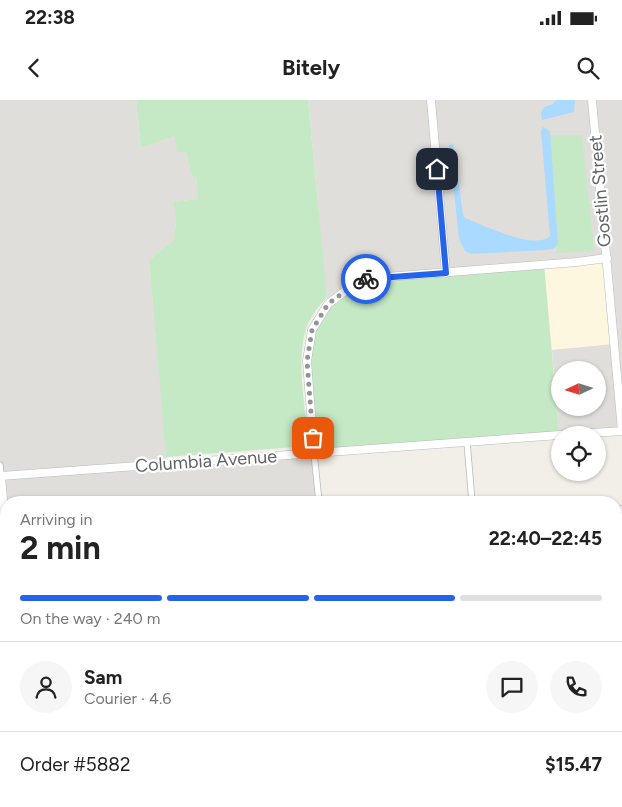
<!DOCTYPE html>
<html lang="en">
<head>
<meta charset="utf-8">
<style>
  body { margin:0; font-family:Figtree,sans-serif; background:#f6f6f6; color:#222; height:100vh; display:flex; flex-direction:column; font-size:19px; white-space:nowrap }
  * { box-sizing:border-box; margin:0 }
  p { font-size:16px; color:#767676 }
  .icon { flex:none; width:28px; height:28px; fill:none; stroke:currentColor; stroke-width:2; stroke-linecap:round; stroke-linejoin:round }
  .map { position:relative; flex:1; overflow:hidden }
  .panel { position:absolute; left:0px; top:396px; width:622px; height:311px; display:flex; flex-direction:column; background:#fff; border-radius:20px 20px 0 0; box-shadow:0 1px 4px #0004 }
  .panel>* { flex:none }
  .needle { width:32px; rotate:266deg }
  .buttons { position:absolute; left:551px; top:261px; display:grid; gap:10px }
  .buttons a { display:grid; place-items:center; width:55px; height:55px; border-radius:50%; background:#fff; box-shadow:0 1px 4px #0004; font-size:25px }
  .pin { position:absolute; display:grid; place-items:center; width:42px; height:42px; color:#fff; margin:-21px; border-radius:10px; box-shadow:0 2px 8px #0006 }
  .courier { position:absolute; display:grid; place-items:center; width:50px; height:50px; margin:-25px; border:4px solid #2563eb; border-radius:50%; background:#fff; color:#222; box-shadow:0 1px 6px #0007 }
  .overview em { font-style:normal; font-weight:700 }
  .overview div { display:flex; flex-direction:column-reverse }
  .overview { display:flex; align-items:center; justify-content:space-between; height:85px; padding:0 20px }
  h1 { font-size:32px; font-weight:700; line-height:38px }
  .bar { display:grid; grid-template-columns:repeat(4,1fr); gap:8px 5px; align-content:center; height:60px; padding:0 20px }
  .bar i { height:6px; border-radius:4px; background:#e0e0e0 }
  .bar .active { background:#2563eb }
  .bar p { grid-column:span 4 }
  .line { display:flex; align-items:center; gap:12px; padding:0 20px; border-top:1px solid #e0e0e0 }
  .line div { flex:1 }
  .round { display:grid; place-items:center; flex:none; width:52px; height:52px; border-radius:26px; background:#f6f6f6 }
  .status { display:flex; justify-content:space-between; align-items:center; height:35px; padding:0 25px; background:#fff; direction:ltr }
  .status svg { height:14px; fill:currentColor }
  header { display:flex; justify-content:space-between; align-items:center; height:65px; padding:0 20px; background:#fff; font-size:22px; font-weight:700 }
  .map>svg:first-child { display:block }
  .commercial { fill:#fef7e0 }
  .industrial { fill:#e0deda; fill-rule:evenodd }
  .green { fill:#c5e8c5 }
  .water { fill:#aadaff }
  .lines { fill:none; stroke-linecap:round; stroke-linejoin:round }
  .street-casing { stroke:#b5b8bc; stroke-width:7 }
  .secondary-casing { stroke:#b6babf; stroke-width:9 }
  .highway-casing { stroke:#f9ab00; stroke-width:11 }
  .street { stroke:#fff; stroke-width:5.5 }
  .secondary { stroke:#fff; stroke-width:8 }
  .highway { stroke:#fde293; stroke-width:10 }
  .done { stroke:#929495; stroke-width:5; stroke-dasharray:0 9 }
  .route { stroke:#2563eb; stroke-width:6 }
  .labels { text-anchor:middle; stroke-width:4.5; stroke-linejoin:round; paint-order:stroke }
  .street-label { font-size:18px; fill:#5f6368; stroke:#fff }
</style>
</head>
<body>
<div class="status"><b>22:38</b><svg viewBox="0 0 49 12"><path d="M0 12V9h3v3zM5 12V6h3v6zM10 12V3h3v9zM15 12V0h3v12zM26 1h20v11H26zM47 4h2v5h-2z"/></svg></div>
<header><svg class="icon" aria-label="back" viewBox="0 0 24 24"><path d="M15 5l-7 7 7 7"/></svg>Bitely<svg class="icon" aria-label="search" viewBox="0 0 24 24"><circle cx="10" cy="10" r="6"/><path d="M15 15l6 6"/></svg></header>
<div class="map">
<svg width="622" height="707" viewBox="0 0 622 707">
  <rect width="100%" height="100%" fill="#f1efe8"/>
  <path class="commercial" d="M607,158l7,87 -62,5 -8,-86z"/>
  <path class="industrial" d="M0,0h136l5,48 34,-12 11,16 6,24 4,-1 2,24 -23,3 1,21 -3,18 -24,19 18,203 147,-10 5,49h-313l-6,-37z
    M308,0h314v331l-63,4 -7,-85 62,-6 -8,-86 -278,46 -6,-47 -5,-65zM560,270h38v38h-38z
    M0,662h2l4,45h-6z
    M61,701h254l-26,6h-227z"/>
  <path class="green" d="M136,0h172l19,197c-9,10 -17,20 -21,32 -10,31 -1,73 1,105l-3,10 -9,3 -129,10 -17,-197 24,-19 3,-18 -2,-21 24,-3 -2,-23h-4l-6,-24h-9l-2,-16 -34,12z
    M550,35h32l12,116 -37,2z
    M544,164l15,171 -245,18 -7,-92 5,-31 16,-26 33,-25z
    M622,490v37l-6,7v-43z
    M6,523v88l-6,1v-88z
    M622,559v82h-6v-74z
    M0,647l6,8v46h13l1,6h-14l-4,-45h-2z
    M315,701h63l-16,6h-73z
    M453,701h44v6h-55z
    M502,701h51v6h-50z"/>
  <path class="water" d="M556,0h19l-1,12 -32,8 -1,-8 3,-5 9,-3z
    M543,27l7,4 8,113 -5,5 -8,1 -74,4 -6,-3 -6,-12 -10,-94 4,-1 10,70 2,4c18,7 70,33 85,18l-9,-105z"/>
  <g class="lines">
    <defs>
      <path id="street" d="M467,342l5,60
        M314,353l5,49
        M0,365l1,11
        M616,409h6
        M616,487h6
        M617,644l5,-1
        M500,701v6"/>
      <path id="secondary" d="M431,0l15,173
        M592,0l30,331
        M563,335l59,-4
        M314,353l-7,-92 5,-31 16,-26 33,-25 216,-17 30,-4
        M6,436l-5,-60 559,-41"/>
      <path id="highway" d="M616,541l6,-7
        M616,559l6,-7
        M0,623l6,-1
        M0,642l6,6
        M27,701l1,6
        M385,707l15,-6
        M429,707l12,-6"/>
    </defs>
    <use href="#street" class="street-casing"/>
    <use href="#secondary" class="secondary-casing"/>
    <use href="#highway" class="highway-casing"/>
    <use href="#street" class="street"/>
    <use href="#secondary" class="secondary"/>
    <use href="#highway" class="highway"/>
  </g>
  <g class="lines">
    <path class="done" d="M313,338l-6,-77 5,-31 16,-26 33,-25h5"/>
    <path class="route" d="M366,179l80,-6 -9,-104"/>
  </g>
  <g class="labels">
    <g class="street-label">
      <text transform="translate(600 91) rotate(-95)" y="6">Gostlin Street</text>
      <text transform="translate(206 361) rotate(-4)" y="6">Columbia Avenue</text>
    </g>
  </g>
</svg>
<div class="buttons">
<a><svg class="needle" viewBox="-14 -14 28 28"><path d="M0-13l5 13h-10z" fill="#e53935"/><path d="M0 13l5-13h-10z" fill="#767676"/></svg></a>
<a><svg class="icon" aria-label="locate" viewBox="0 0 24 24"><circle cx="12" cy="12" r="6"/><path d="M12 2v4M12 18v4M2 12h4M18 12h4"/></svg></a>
</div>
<div class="pin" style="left:313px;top:338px;background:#ea580c"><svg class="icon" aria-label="bag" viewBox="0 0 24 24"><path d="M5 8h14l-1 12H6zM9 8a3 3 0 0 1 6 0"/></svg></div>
<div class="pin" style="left:437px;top:69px;background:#1f2937"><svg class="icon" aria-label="home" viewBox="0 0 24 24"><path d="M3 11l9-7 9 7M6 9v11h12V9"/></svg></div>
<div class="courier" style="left:366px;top:179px"><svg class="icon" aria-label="bike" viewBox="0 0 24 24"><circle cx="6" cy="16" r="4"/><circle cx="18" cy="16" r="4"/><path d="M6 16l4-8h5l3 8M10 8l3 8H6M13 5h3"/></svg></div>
<section class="panel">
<div class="overview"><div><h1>2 min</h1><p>Arriving in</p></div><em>22:40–22:45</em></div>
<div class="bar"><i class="active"></i><i class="active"></i><i class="active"></i><i></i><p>On the way · 240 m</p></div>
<div class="line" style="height:90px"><a class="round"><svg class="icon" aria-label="person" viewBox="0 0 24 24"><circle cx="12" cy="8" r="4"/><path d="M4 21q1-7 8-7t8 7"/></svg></a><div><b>Sam</b><p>Courier · 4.6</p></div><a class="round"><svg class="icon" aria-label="chat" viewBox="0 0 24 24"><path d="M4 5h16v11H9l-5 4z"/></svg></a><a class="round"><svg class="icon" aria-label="phone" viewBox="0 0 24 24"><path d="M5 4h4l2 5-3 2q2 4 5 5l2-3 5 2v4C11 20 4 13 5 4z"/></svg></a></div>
<div class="line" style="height:65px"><div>Order #5882</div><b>$15.47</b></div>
</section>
</div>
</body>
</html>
